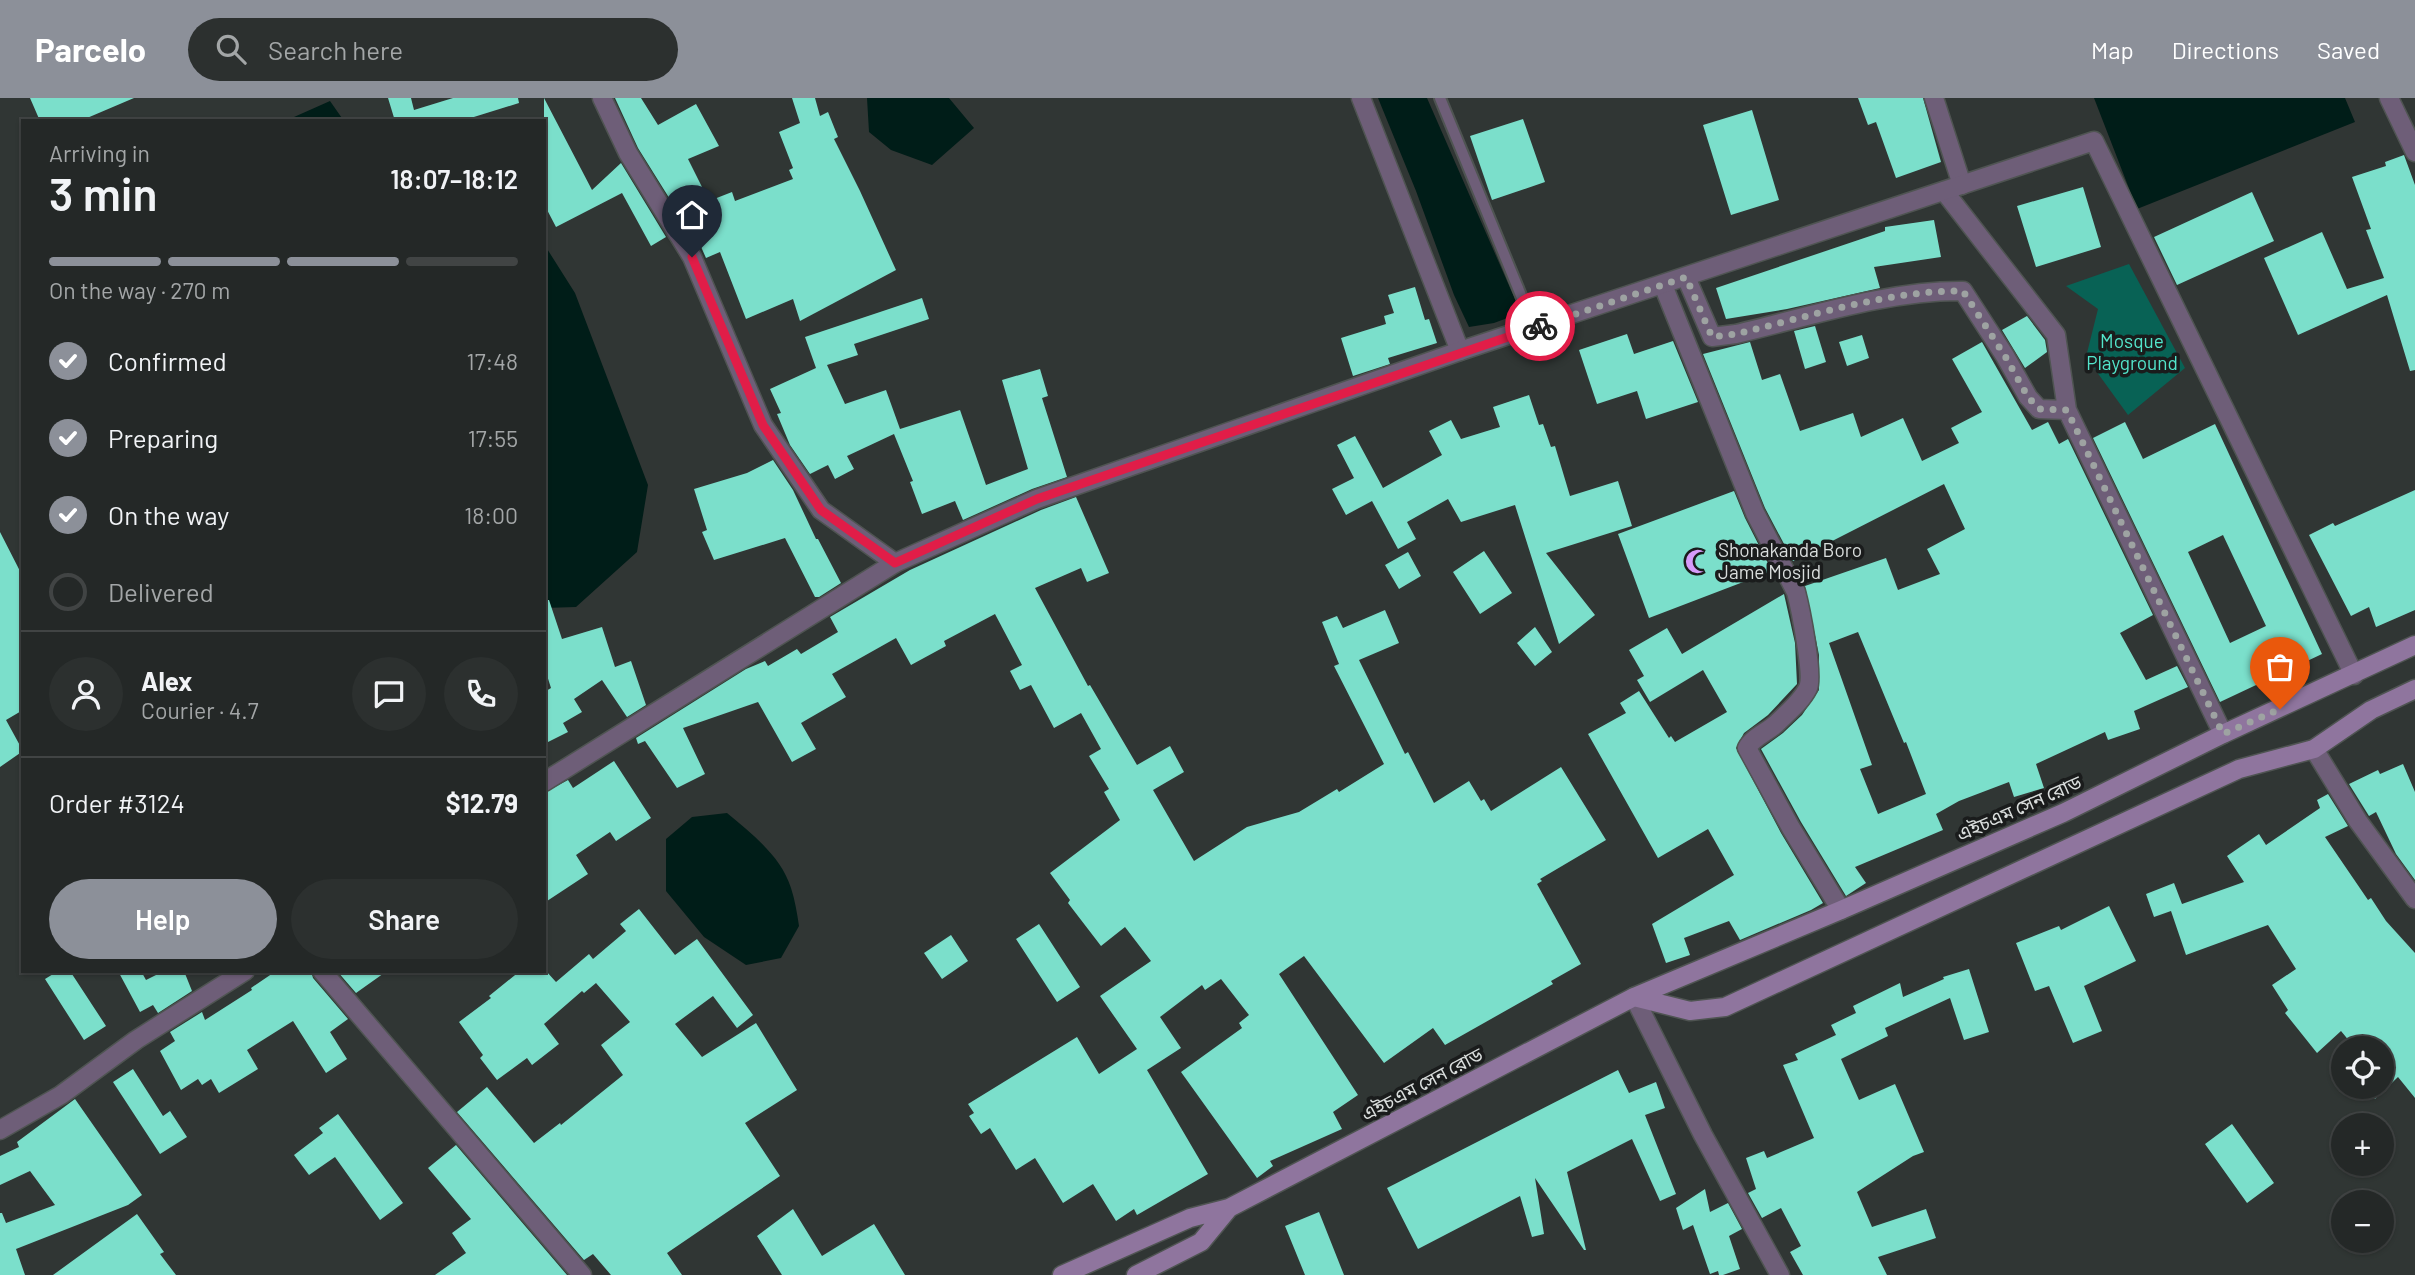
<!DOCTYPE html>
<html lang="en">
<head>
<meta charset="utf-8">
<style>
  body { margin:0; font-family:Barlow,"Noto Sans Bengali",sans-serif; background:#2c302f; color:#f1f3f6; height:100vh; display:flex; flex-direction:column; font-size:26px; white-space:nowrap }
  * { box-sizing:border-box; margin:0 }
  p { font-size:23px; color:#a3a6a7 }
  .icon { flex:none; width:38px; height:38px; fill:none; stroke:currentColor; stroke-width:2; stroke-linecap:round; stroke-linejoin:round }
  .map { position:relative; flex:1; overflow:hidden }
  .sheet { position:absolute; left:21px; top:21px; width:525px; height:854px; display:flex; flex-direction:column; background:#242827; border-radius:0px; box-shadow:0 2px 5px #0004,0 0 0 2px #414444 }
  .sheet>* { flex:none }
  .fabs { position:absolute; left:2331px; top:938px; display:grid; gap:14px }
  .fabs a { display:grid; place-items:center; width:63px; height:63px; border-radius:50%; background:#242827; box-shadow:0 2px 5px #0004,0 0 0 2px #414444; font-size:35px }
  .pin { position:absolute; display:grid; place-items:center; width:60px; height:60px; color:#fff; margin:-72px -30px; border-radius:50% 50% 50% 0; rotate:-45deg; box-shadow:0 0 7px #0007 }
  .pin .icon { rotate:45deg }
  .courier { position:absolute; display:grid; place-items:center; width:70px; height:70px; margin:-35px; border:5px solid #e11d48; border-radius:50%; background:#fff; color:#222; box-shadow:0 2px 9px #0007 }
  .overview em { font-style:normal; font-weight:600 }
  .overview div { display:flex; flex-direction:column-reverse }
  .overview { display:flex; align-items:center; justify-content:space-between; height:119px; padding:0 28px }
  h1 { font-size:46px; font-weight:600; line-height:52px }
  .bar { display:grid; grid-template-columns:repeat(4,1fr); gap:10px 7px; align-content:center; height:84px; padding:0 28px }
  .bar i { height:9px; border-radius:5px; background:#414444 }
  .bar .active { background:#8c9099 }
  .bar p { grid-column:span 4 }
  .line { display:flex; align-items:center; gap:18px; padding:0 28px; border-top:2px solid #414444 }
  .line div { flex:1 }
  .round { display:grid; place-items:center; flex:none; width:74px; height:74px; border-radius:37px; background:#2c302f }
  ol { padding:0 28px; list-style:none }
  li { display:flex; align-items:center; gap:21px; height:77px }
  li p { margin-inline-start:auto }
  li .icon { padding:7px; border-radius:50%; background:#8c9099; color:#fff; stroke-width:4 }
  li:last-child { color:#a3a6a7 }
  li i { width:38px; height:38px; border:4px solid #414444; border-radius:50% }
  .cta { display:flex; gap:14px; margin-top:auto; padding:14px 28px }
  .cta a { flex:1; height:80px; border-radius:42px; background:#8c9099; color:#fff; font-size:28px; font-weight:600; line-height:80px; text-align:center }
  .cta a+a { background:#2c302f; color:#f1f3f6 }
  header { display:flex; align-items:center; gap:42px; box-sizing:border-box; height:98px; padding:0 35px; background:#8c9099; color:#fff }
  header strong { font-size:33px }
  nav { display:flex; gap:38px; margin-inline-start:auto; font-size:24px }
  .search { width:490px; height:63px; background:#2c302f; display:flex; align-items:center; gap:18px; box-sizing:border-box; padding:0 24px; border-radius:38px; color:#a3a6a7; font-size:26px }
  .map>svg:first-child { display:block }
  .green { fill:#086255 }
  .water { fill:#001d18 }
  .building { fill:#7bdfcb; fill-rule:evenodd }
  .lines { fill:none; stroke-linecap:round; stroke-linejoin:round }
  .service-casing { stroke:#4f5452; stroke-width:14 }
  .minor-casing { stroke:#4f5452; stroke-width:21 }
  .tertiary-casing { stroke:#4f5452; stroke-width:21 }
  .secondary-casing { stroke:#4f5452; stroke-width:21 }
  .service { stroke:#6e5e78; stroke-width:10 }
  .minor { stroke:#6e5e78; stroke-width:18 }
  .tertiary { stroke:#6e5e78; stroke-width:18 }
  .secondary { stroke:#8f759e; stroke-width:18 }
  .done { stroke:#9ea3a2; stroke-width:7; stroke-dasharray:0 12.6 }
  .route { stroke:#e11d48; stroke-width:9 }
  .labels { text-anchor:middle; stroke-width:7; stroke-linejoin:round; paint-order:stroke }
  .park-label { font-size:19px; fill:#53e5cb; stroke:#1a1c1c }
  .poi-label { font-size:19px; fill:#dadedd; stroke:#1a1c1c; text-anchor:start }
  .street-label { font-size:19px; fill:#dadedd; stroke:#1a1c1c }
</style>
</head>
<body>
<header>
<strong>Parcelo</strong>
<div class="search"><svg class="icon" aria-label="search" viewBox="0 0 24 24"><circle cx="10" cy="10" r="6"/><path d="M15 15l6 6"/></svg>Search here</div>
<nav><a>Map</a><a>Directions</a><a>Saved</a></nav>
</header>
<div class="map">
<svg width="2415" height="1177" viewBox="0 0 2415 1177">
  <rect width="100%" height="100%" fill="#303634"/>
  <path class="green" d="M2129,166l56,104 -57,47 -42,-58 12,-48 -32,-23z"/>
  <path class="water" d="M867,0h82l25,30 -42,37 -41,-15 -22,-18z
    M1378,0h49l94,215 -27,10 -25,4 -15,-32 -38,-104z
    M2094,0h251l10,24 -218,87z
    M330,3l14,20h-59z
    M544,146l31,49 73,192 -11,67 -61,55 -32,1z
    M727,715c25,21 54,43 64,75 4,12 6,25 8,38l-18,32 -35,7 -42,-28 -38,-46v-52l26,-22z"/>
  <path class="building" d="M30,0h104l-54,23h-40z
    M388,0h23l3,12 39,-12h65l1,5 -58,18h-66z
    M544,0l48,92 29,-27 45,74 -15,9 -29,-53 -66,34 -12,-23z
    M615,0h26l17,27 38,-21 23,42 -31,13 21,42 23,-9 3,9 58,-22 -4,-9 4,-2 -14,-36 21,-9 -8,-25h23l5,18 8,-4 10,25 -4,2 26,52 36,79 -96,51 -7,-22 -47,20 -26,-67 -14,6 -8,-18 -2,1 -58,-93z
    M1858,0h65l18,64 -45,16 -20,-56 -8,3z
    M1752,12l27,90 -48,15 -28,-90z
    M1523,21l22,63 -53,18 -22,-64z
    M2404,57l11,30v185l-5,1 -23,-76 -89,40 -34,-77 58,-26 25,57 37,-11 -18,-48 5,-1 -19,-52 34,-11 -1,-4z
    M2083,89l18,60 -65,20 -19,-61z
    M2252,94l22,49 -97,44 -23,-48z
    M1934,122l7,37 -67,10 6,21 -93,21 -61,10 -10,-31 169,-57v-4z
    M1415,189l10,33 4,-1 8,24 -49,15 2,6 -37,12 -12,-38 45,-14 -2,-8 10,-3 -6,-18z
    M922,200l7,21 -75,25 4,11 -31,10 18,39 41,-14 14,39 60,-19 26,75 42,-16 -26,-89 38,-11 8,27 -6,2 25,79 -35,12 -69,31 -8,-19 -33,13 -12,-32 3,-1 -19,-47 -47,22 7,13 -19,10 -7,-14 -18,9 -20,-29 -13,-31 4,-1 -11,-24 46,-21 -11,-31z
    M2027,218l18,24 2,12 -22,16 -23,-38z
    M1815,228l11,36 -21,7 -11,-38z
    M1627,236l7,20 39,-13 25,61 -52,17 -9,-28 -40,13 -18,-54z
    M1862,237l7,23 -22,8 -8,-24z
    M1750,244l12,38 18,-6 20,57 53,-18 8,24 42,-19 19,43 37,-18 -8,-15 31,-16 -30,-53 30,-17 50,88 16,-8 11,22 9,-5 85,176 -33,18 26,47 31,-14 11,21 -54,24 6,18 -32,11 -3,-8 -69,32 8,24 -30,9 -5,-15 -50,19 -23,13 7,16 -88,37 11,16 -20,13 -45,-74 -40,-73 22,-16 19,-18 17,-25v-35l-14,-69 81,-28 12,32 42,-16 -13,-25 38,-20 -21,-45 -151,77 -28,-53 -62,-154zM1858,534l46,111 2,-1 20,52 -48,20 -18,-45 12,-4 -43,-122z
    M1529,297l10,30 4,-1 8,23 4,-1 15,50 48,-15 14,45 -86,27 49,62 -36,29 -44,-139 -54,17 -13,-23 -41,23 9,17 -18,10 -26,-48 -26,14 -14,-26 22,-11 -17,-33 18,-9 28,52 59,-33 -13,-24 22,-11 10,19 39,-12 -7,-20z
    M2125,324l18,37 72,-35 107,230 -102,48 -127,-264zM2223,437l43,91 -36,17 -42,-91z
    M773,362l20,30 23,49h2l23,44 -22,14h-4l-30,-59 -71,22 -12,-28 5,-2 -13,-41 53,-16z
    M2415,392v120l-39,17 -7,-20 -18,9 -42,-81 24,-12 2,3z
    M1734,393l11,27 27,53 -123,47 -31,-84z
    M1076,399l33,76 -22,9 -6,-14 -46,20 53,98 2,-1 47,80 33,-19 14,26 -31,18 41,71 53,-34 52,-15 38,-23 2,3 45,-28 -50,-98 5,-2 -17,-42 15,-6 6,12 42,-18 14,33 -40,17 46,94 3,-2 26,51 35,-22 12,20 3,-2 7,12 70,-44 45,73 -66,39 2,2 -5,3 44,80 -30,17 2,3 -108,61 -12,-17 -49,35 -80,-107 -25,18 79,121 -25,17 9,17 -72,32 3,5 -16,12 -76,-106 61,-44 -3,-5 10,-8 -28,-36 -16,11 -3,-5 -42,32 21,31 -34,22 61,104 -71,41 -3,-6 -18,12 -23,-37 -30,19 -28,-45 -19,12 -26,-42 -9,6 -12,-18 5,-3 -6,-9 109,-67 22,37 38,-25 -37,-53 51,-35 -26,-34 -24,19 -33,-43 2,-3 -20,-27 70,-53 -16,-28 5,-3 -20,-33 12,-7 -20,-36 -27,15 -23,-43 -11,5 -10,-19 12,-6 -27,-51 -51,27 2,5 -35,19 -15,-27 -64,36 14,23 -45,26 15,26 -24,13 -34,-60 -75,26 22,46 -28,14 -32,-47 -7,3 -2,-6 110,-69 19,-8 3,5 29,-17 4,5 37,-22 -8,-15 80,-47 131,-60z
    M0,434l23,45v133l-17,10 17,31 -23,16z
    M1484,453l28,42 -32,21 -27,-42z
    M1408,454l13,24 -22,13 -14,-24z
    M1784,496l11,49 2,41 -29,31 -24,18 -8,15 45,85 42,70 -12,7 -71,30 -11,-19 -45,17 6,17 -24,8 -14,-39 82,-49 -26,-46 -50,29 -70,-124 38,-21 -6,-10 19,-12 30,47 2,-2 4,6 52,-30 -24,-42 -53,32 -13,-22 7,-4 -15,-26 38,-22 15,26z
    M544,502h5l13,39 40,-12 13,40 16,-6 15,44 -19,12 -25,-37 -28,19 8,13 -19,11 5,9 -24,12v-56l2,3 5,-3 -7,-22z
    M1535,529l17,25 -17,14 -18,-23z
    M614,663l37,57 -35,23 -6,-9 -34,23 12,19 -44,29v-110l24,-13 5,8z
    M2403,666l12,28v88l-19,-26 -20,-42 -7,4 -20,-32 29,-14 2,4z
    M2328,696l20,32 -23,11 43,63 3,-2 15,23 29,32v145l-17,-21 -23,22 -12,-12h19v-39h-27l-14,-17 -24,22 -32,-40 3,-3 -16,-25 24,-16 -28,-44 -82,30 -15,-44 -17,6 -8,-23 28,-11 8,21 62,-22 -17,-26 32,-22 7,11 54,-37 -3,-8z
    M2109,808l27,55 -52,25 18,45 -29,12 -24,-57 -14,5 -19,-48 43,-17 2,4z
    M639,811l36,46 22,-16 56,76 -16,13 -24,-32 -38,28 27,33 54,-34 41,67 -52,33 35,53 -113,77 15,22h-71l-18,-21 -9,6 -127,-148 30,-25 47,56 26,-20 1,2 62,-50 -22,-30 29,-23 -34,-39 -12,10 -2,-2 -38,33 15,20 -27,21 -5,-7 -30,22 -17,-22 3,-3 -24,-33 32,-24 -2,-2 31,-25h26l10,11 33,-28 4,5 33,-28 -6,-7z
    M1039,826l41,63 -23,15 -41,-63z
    M951,837l17,26 -26,18 -18,-26z
    M1969,871l20,63 -25,8 -14,-42 -65,30 3,8 -47,23 18,41 36,-16 29,68 -11,4 -56,36 15,35 54,-18 10,29 -58,19 9,18h-84l-13,-23 11,-6 -20,-38 -19,10 -14,-25 8,-4 -10,-31 18,-7 3,7 47,-20 -31,-73 15,-5 -3,-6 41,-19 -5,-10 25,-12 -3,-7 47,-23 3,14 41,-18 -1,-2z
    M58,873h12l36,55 -22,14 -39,-61z
    M118,873h23l5,9 18,-9h20l8,20 -34,22 -5,-8 -13,7z
    M276,873h35l2,7 35,41 -18,13 17,27 -21,14 -33,-52 -46,29 11,19 -39,24 -8,-14 -9,6 -4,-6 -17,11 -21,-39 15,-10 -5,-9 32,-20 3,8 47,-30 -1,-2z
    M337,873h50l-31,22z
    M133,971l30,47 7,-5 17,26 -27,17 -47,-72z
    M1618,972l11,23 27,-11 9,26 -20,7 31,79 -16,7 -28,-62 -65,33 19,78h-2l-49,-72 9,56 -12,3 -12,-41 -102,53 -31,-61z
    M75,1001l67,96 -14,10 -112,44 9,26h-25v-62h2l4,10 49,-18 -25,-34 -30,14v-29l19,-9 -2,-5z
    M338,1016l65,89 -23,17 -45,-63 -26,18 -15,-20 29,-22 -4,-5z
    M2232,1026l42,59 -27,20 -42,-59z
    M456,1047l111,130h-132l31,-22 -14,-20 19,-14 -43,-51z
    M1705,1091l5,23 18,-9 14,26 -13,7 11,33 -17,6h-4l-1,-4 -8,3 -17,-49 -10,5 -7,-22z
    M793,1111l29,47 52,-32 31,51h-123l-25,-39z
    M1319,1114l25,63h-39l-20,-49z
    M137,1116l27,38 -4,2 16,21h-123z"/>
  <g class="lines">
    <defs>
      <path id="service" d="M1440,0l94,229"/>
      <path id="minor" d="M602,0l26,55 64,104 71,168 58,85 74,53
        M1361,0l99,253
        M1934,0l28,87
        M2389,0l26,54
        M1944,93l112,144 11,75 156,324
        M1686,179l26,60 24,-3c72,-17 153,-44 227,-43l42,65 23,41 11,12 28,1
        M1663,187l92,228 41,79c4,15 18,84 12,96 -7,14 -21,25 -32,36 -9,8 -24,14 -29,24l44,80 50,82
        M2314,651l44,72 57,78
        M322,873l260,304
        M1634,899l69,138 77,140"/>
      <path id="tertiary" d="M544,684l351,-219 142,-64 423,-148 634,-210 260,534
        M0,1032l61,-35 75,-55 109,-69"/>
      <path id="secondary" d="M1634,899l56,14 35,-4 514,-238 75,-20 57,-39 44,-21
        M1062,1177l128,-57 39,-10 405,-211 207,-87 222,-97 160,-79 192,-89
        M1136,1177l65,-33 28,-34"/>
    </defs>
    <use href="#service" class="service-casing"/>
    <use href="#minor" class="minor-casing"/>
    <use href="#tertiary" class="tertiary-casing"/>
    <use href="#secondary" class="secondary-casing"/>
    <use href="#service" class="service"/>
    <use href="#minor" class="minor"/>
    <use href="#tertiary" class="tertiary"/>
    <use href="#secondary" class="secondary"/>
  </g>
  <g class="lines">
    <path class="done" d="M1540,228l146,-49 26,60 24,-3c72,-17 153,-44 227,-43l42,65 23,41 11,12 28,1 156,324 57,-25"/>
    <path class="route" d="M692,159l71,168 58,85 74,53 142,-64 503,-173"/>
  </g>
  <defs>
    <symbol id="mosque-bare" viewBox="-9 -9 18 18"><path d="M3.5-4.9A6 6 0 1 0 3.5 4.9A5 5 0 1 1 3.5-4.9Z" fill="#d69bf9" stroke="#1a1c1c" stroke-width="2.5" paint-order="stroke"/></symbol>
  </defs>
  <g fill-rule="evenodd">
    <use href="#mosque-bare" x="1680" y="446" width="35" height="35"/>
  </g>
  <g class="labels">
    <g class="park-label">
      <text x="2132" y="250">Mosque<tspan x="2132" dy="22">Playground</tspan></text>
    </g>
    <g class="poi-label">
      <text x="1718" y="459">Shonakanda Boro<tspan x="1718" dy="22">Jame Mosjid</tspan></text>
    </g>
    <g class="street-label">
      <text transform="translate(2019 710) rotate(-24)" y="7">এইচএম সেন রোড</text>
      <text transform="translate(1422 986) rotate(-28)" y="7">এইচএম সেন রোড</text>
    </g>
  </g>
</svg>
<div class="fabs">
<a><svg class="icon" aria-label="locate" viewBox="0 0 24 24"><circle cx="12" cy="12" r="6"/><path d="M12 2v4M12 18v4M2 12h4M18 12h4"/></svg></a>
<a>+</a>
<a>−</a>
</div>
<div class="pin" style="left:2280px;top:611px;background:#ea580c"><svg class="icon" aria-label="bag" viewBox="0 0 24 24"><path d="M5 8h14l-1 12H6zM9 8a3 3 0 0 1 6 0"/></svg></div>
<div class="pin" style="left:692px;top:159px;background:#1f2937"><svg class="icon" aria-label="home" viewBox="0 0 24 24"><path d="M3 11l9-7 9 7M6 9v11h12V9"/></svg></div>
<div class="courier" style="left:1540px;top:228px"><svg class="icon" aria-label="bike" viewBox="0 0 24 24"><circle cx="6" cy="16" r="4"/><circle cx="18" cy="16" r="4"/><path d="M6 16l4-8h5l3 8M10 8l3 8H6M13 5h3"/></svg></div>
<section class="sheet">
<div class="overview"><div><h1>3 min</h1><p>Arriving in</p></div><em>18:07–18:12</em></div>
<div class="bar"><i class="active"></i><i class="active"></i><i class="active"></i><i></i><p>On the way · 270 m</p></div>
<ol>
<li><svg class="icon" aria-label="check" viewBox="0 0 24 24"><path d="M5 12l5 5 9-10"/></svg>Confirmed<p>17:48</p></li>
<li><svg class="icon" aria-label="check" viewBox="0 0 24 24"><path d="M5 12l5 5 9-10"/></svg>Preparing<p>17:55</p></li>
<li><svg class="icon" aria-label="check" viewBox="0 0 24 24"><path d="M5 12l5 5 9-10"/></svg>On the way<p>18:00</p></li>
<li><i></i>Delivered</li>
</ol>
<div class="line" style="height:126px"><a class="round"><svg class="icon" aria-label="person" viewBox="0 0 24 24"><circle cx="12" cy="8" r="4"/><path d="M4 21q1-7 8-7t8 7"/></svg></a><div><b>Alex</b><p>Courier · 4.7</p></div><a class="round"><svg class="icon" aria-label="chat" viewBox="0 0 24 24"><path d="M4 5h16v11H9l-5 4z"/></svg></a><a class="round"><svg class="icon" aria-label="phone" viewBox="0 0 24 24"><path d="M5 4h4l2 5-3 2q2 4 5 5l2-3 5 2v4C11 20 4 13 5 4z"/></svg></a></div>
<div class="line" style="height:91px"><div>Order #3124</div><b>$12.79</b></div>
<div class="cta"><a>Help</a><a>Share</a></div>
</section>
</div>
</body>
</html>
